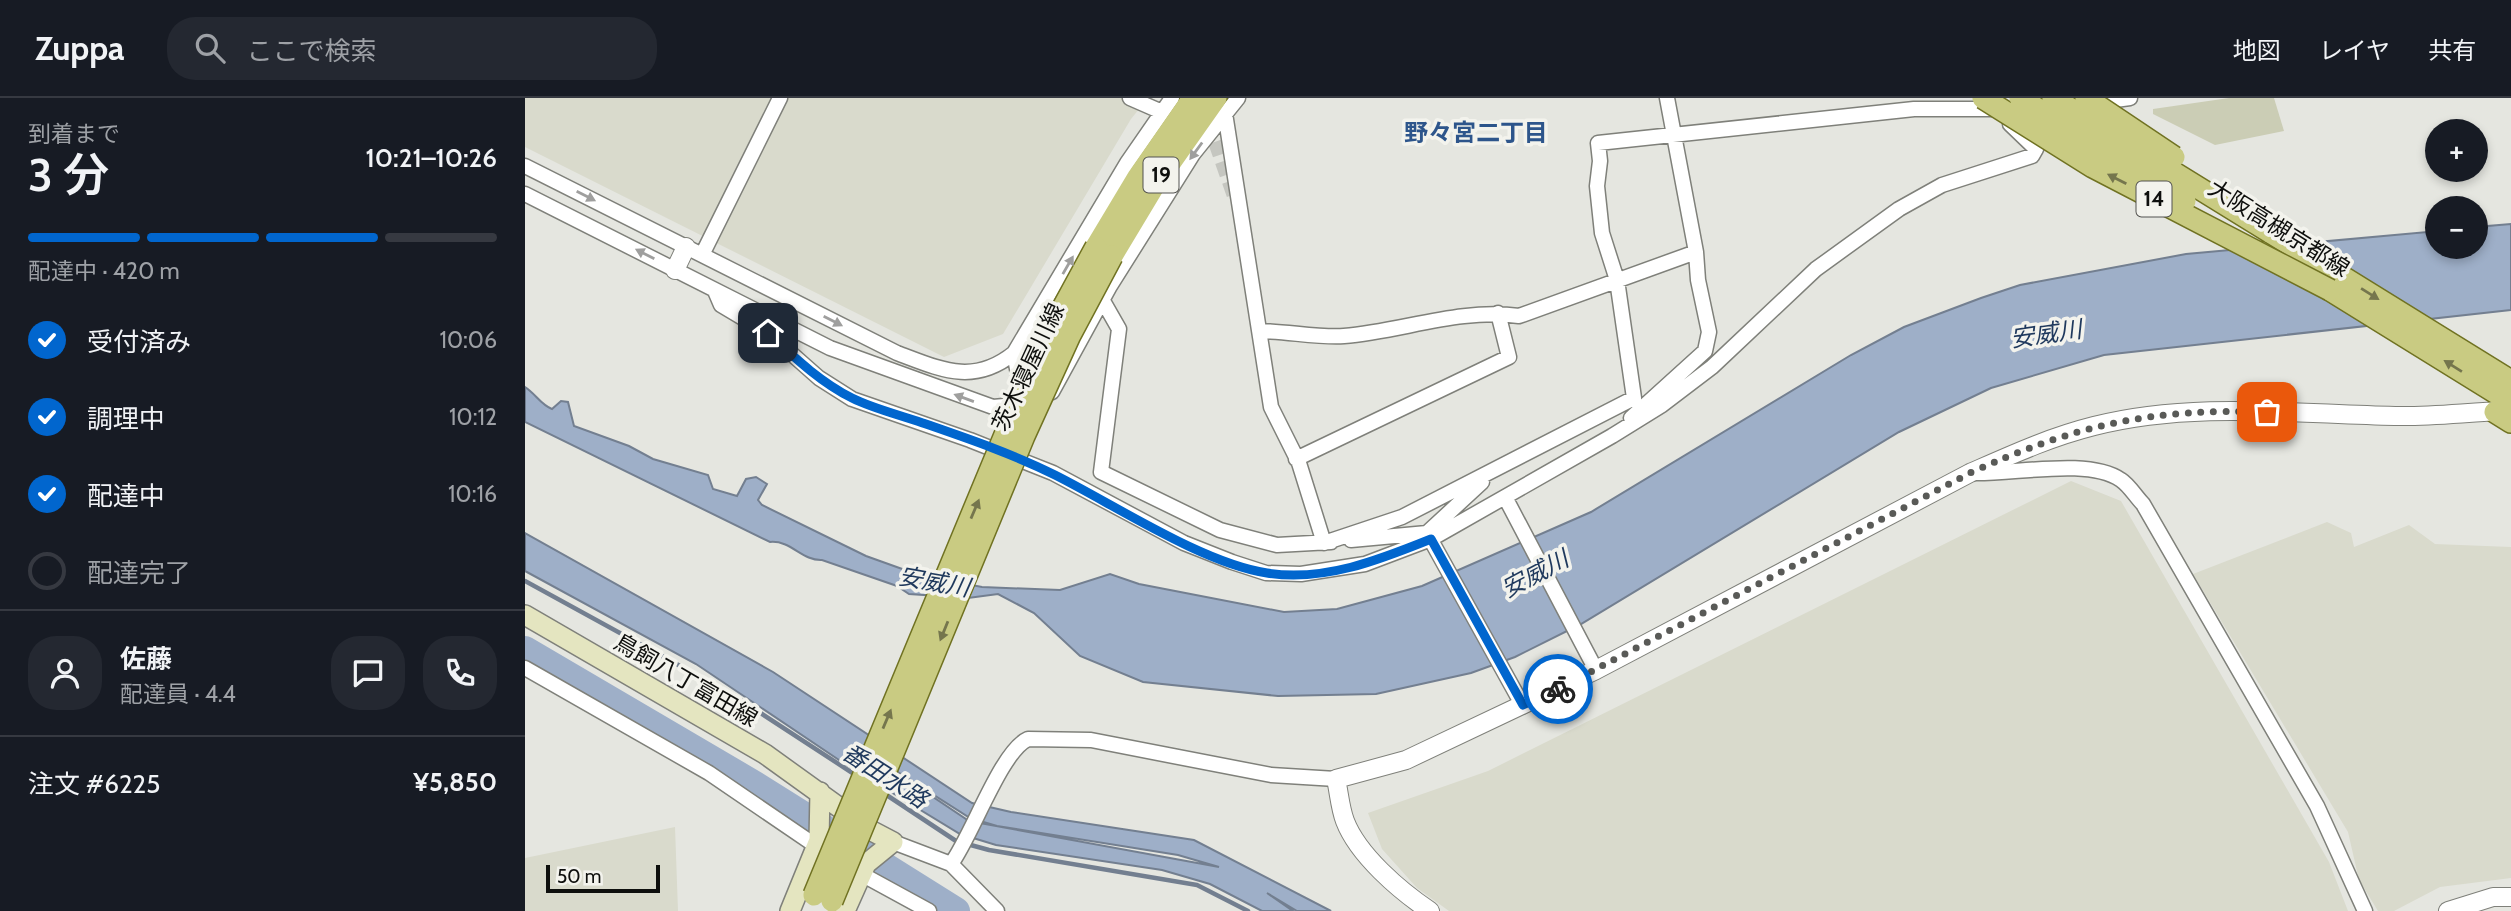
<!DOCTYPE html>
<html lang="ja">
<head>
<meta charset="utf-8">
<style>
  body { margin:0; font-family:Cabin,"Noto Sans JP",sans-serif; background:#242831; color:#f1f3f6; height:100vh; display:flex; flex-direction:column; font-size:26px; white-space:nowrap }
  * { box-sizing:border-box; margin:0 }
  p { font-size:23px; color:#9ea1a6 }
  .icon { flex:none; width:38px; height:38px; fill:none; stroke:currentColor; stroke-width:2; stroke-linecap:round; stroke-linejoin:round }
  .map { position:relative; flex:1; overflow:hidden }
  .panel { display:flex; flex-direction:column; background:#171b24; width:525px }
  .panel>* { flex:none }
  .tools { position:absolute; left:1900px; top:21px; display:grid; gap:14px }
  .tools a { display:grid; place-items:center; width:63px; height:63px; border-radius:50%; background:#171b24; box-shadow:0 4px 10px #0003; font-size:35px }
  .scale { position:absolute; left:21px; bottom:18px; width:114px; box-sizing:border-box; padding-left:7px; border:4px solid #0e0f0d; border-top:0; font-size:19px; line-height:24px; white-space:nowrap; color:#0e0f0d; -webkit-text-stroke:5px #f3f3ed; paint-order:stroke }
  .pin { position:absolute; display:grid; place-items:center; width:60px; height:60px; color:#fff; margin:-30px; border-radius:14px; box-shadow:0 4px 10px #0006 }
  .courier { position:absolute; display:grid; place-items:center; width:70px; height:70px; margin:-35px; border:5px solid #0166ce; border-radius:50%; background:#fff; color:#222; box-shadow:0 2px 9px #0007 }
  .overview em { font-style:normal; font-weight:600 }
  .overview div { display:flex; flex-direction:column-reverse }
  .overview { display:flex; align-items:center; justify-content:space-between; height:119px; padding:0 28px }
  h1 { font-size:46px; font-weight:600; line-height:52px }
  .bar { display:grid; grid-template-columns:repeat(4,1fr); gap:10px 7px; align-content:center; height:84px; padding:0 28px }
  .bar i { height:9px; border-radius:5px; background:#363941 }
  .bar .on { background:#0166ce }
  .bar p { grid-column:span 4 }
  .line { display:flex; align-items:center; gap:18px; padding:0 28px; border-top:2px solid #363941 }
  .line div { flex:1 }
  .round { display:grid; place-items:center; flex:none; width:74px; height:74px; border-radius:28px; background:#242831 }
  ol { padding:0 28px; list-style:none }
  li { display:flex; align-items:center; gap:21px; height:77px }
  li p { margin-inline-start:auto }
  li .icon { padding:7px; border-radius:50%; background:#0166ce; color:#fff; stroke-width:4 }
  li:last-child { color:#9ea1a6 }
  li i { width:38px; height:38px; border:4px solid #363941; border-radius:50% }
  header { display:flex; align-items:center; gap:42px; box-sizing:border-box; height:98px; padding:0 35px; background:#171b24; border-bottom:2px solid #363941 }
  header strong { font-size:33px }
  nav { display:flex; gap:38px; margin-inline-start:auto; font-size:24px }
  .search { width:490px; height:63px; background:#242831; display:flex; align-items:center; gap:18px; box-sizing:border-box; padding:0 24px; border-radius:28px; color:#9ea1a6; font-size:26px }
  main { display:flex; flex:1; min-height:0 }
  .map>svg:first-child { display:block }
  .built { fill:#d9dacc }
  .green { fill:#cbcdb5 }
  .water { fill:#9eafc8; stroke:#737f90; stroke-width:2; fill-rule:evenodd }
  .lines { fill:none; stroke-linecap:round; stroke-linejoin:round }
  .stream { stroke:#737f90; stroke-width:4.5 }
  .river { stroke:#9eafc8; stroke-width:28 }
  .minor-tunnel { stroke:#c5c6c0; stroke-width:14; stroke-dasharray:14 7; stroke-linecap:butt }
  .minor-casing { stroke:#7f807a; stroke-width:17 }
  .tertiary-casing { stroke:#7f807a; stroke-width:20 }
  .secondary-casing { stroke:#7f807a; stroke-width:22 }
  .primary-casing { stroke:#707222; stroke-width:24 }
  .minor { stroke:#fff; stroke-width:14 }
  .tertiary { stroke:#fff; stroke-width:18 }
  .secondary { stroke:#e4e5c0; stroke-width:19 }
  .primary { stroke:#c9cb82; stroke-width:21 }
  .primary-bridge-casing { stroke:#707222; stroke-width:24; stroke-linecap:butt }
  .primary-bridge { stroke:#c9cb82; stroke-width:21 }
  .oneway { fill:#9f9f9e }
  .oneway2 { fill:#75764d }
  .done { stroke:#595a57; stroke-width:7; stroke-dasharray:0 12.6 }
  .route { stroke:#0166ce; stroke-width:9 }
  .labels { text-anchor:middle; stroke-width:7; stroke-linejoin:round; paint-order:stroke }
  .shield { fill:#f3f3ed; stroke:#535350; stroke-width:2 }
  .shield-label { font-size:21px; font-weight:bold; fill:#0e0f0d }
  .street-label { font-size:23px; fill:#0e0f0d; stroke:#f3f3ed }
  .neighbourhood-label { font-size:24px; font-weight:bold; fill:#2d558b; stroke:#f3f3ed }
  .water-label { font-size:24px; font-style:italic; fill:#1f395d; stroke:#f3f3ed }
</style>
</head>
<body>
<header>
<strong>Zuppa</strong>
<div class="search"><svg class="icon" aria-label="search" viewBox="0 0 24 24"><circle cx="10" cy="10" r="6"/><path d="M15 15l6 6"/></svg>ここで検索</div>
<nav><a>地図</a><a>レイヤ</a><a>共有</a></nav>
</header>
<main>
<section class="panel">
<div class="overview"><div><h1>3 分</h1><p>到着まで</p></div><em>10:21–10:26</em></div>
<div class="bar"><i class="on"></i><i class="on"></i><i class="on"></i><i></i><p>配達中 · 420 m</p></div>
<ol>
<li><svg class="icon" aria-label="check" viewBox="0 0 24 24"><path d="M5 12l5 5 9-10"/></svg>受付済み<p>10:06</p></li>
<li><svg class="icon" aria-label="check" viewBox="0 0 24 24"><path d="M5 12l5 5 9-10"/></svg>調理中<p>10:12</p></li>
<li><svg class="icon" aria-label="check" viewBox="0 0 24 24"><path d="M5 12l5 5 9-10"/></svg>配達中<p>10:16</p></li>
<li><i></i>配達完了</li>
</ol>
<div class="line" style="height:126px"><a class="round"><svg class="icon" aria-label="person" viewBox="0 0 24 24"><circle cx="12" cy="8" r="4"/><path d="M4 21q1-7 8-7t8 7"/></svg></a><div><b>佐藤</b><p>配達員 · 4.4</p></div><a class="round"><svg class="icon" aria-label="chat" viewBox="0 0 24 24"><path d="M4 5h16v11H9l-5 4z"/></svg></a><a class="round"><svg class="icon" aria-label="phone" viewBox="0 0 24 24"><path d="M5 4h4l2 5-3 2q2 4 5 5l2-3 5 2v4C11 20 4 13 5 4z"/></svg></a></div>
<div class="line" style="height:91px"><div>注文 #6225</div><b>¥5,850</b></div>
</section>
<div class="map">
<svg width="1986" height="813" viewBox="0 0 1986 813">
  <rect width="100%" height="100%" fill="#e5e6e0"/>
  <path class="built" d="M0,0h623l-17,21 -128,215 -59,23 -419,-210z
    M1546,383l50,20 208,361 19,49h-899l-32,-23 -35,-39 -14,-36 120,-42z
    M1802,424l24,11 3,14 55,-22 26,19 76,3v331l-71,9 -46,24h-16l-19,-31 -11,-48 -155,-258z
    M150,729l3,84h-153v-53z"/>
  <path class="green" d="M1704,0h45l10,33 -69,14 -62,-31v-5z"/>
  <path class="water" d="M1986,126v86l-407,45 -113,33 -92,44 -318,192 -66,33 -44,16 -95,21 -98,2 -135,-14 -63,-26 -46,-43 -36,-19 -30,4 -59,-4 -12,-8 -75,-26c-20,1 -31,-20 -52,-18l-245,-120v-35c11,7 15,17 27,22l9,-8 7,1 6,24 55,20 24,13 55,16 5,14 24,7 9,-17 10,-2 11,7 -9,16 4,5 104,51 53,19 63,12 78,3 50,-16 29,10 145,28 53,-3 85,-23 169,-74 260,-157 53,-28 77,-29 39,-13 166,-31 252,-23v16h38v-20z
    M0,435l248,139 199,131 39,9 183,28 137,71h-34l-30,-18 26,18h-31l-52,-27 -48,-14 -166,-25 -36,-11 -115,-70 -149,-100 -171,-93zM332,648l113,72 27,8 181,29 41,12 -250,-46z"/>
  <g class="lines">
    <path class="stream" d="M0,483l208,114 124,81
      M357,694l74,49 33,9 208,35 51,26"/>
    <path class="river" d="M0,552l230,135 201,126"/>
    <path class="minor-tunnel" d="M683,24l27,77"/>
    <defs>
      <path id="minor" d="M605,0l32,14
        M1568,5l37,-5
        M700,15l46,294 28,56 25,80
        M0,68l372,187c43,16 76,33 117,0l113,-190 45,-65
        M0,96l305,154 163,59 32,-3
        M177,157l78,-157
        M190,193l6,14 47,28 51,45 33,21 118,41 83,33 131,70 48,19 34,11 35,1 64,-10 66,-25 181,-103 50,-31 50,-38 104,-98 83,-60 43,-24 90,-29 4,-7 -26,-25
        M578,203l16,28 -18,143 119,58 57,15 54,-3
        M734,233c26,0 61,7 85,5 59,-5 116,-28 175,-20l177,-64 -29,-154
        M489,255l4,21 11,16
        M527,294l58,-106 83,-132 45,-56
        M1106,320l74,-67 4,-19 -11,-52 -2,-28
        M771,361l213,-102 -11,-44
        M1446,375c42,2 116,-16 150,7 8,5 15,17 22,24l174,302 48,105
        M980,399l91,173
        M902,435l55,-51
        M826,442l76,-7 96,173
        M799,445l78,-26 232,-119 -17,-118 -15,-47 -5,-47 3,-25 -2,-18 316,-34h86
        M0,570l184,105 113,77
        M368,744l58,22c21,-28 50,-113 77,-125l63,1 180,35 65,4
        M426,766l46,47
        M329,772l75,41"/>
      <path id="tertiary" d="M150,172l11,-23
        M905,813c-30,-20 -72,-56 -85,-90 -5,-13 -6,-29 -9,-42l70,-19 190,-90 374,-197c41,-18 80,-36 124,-47 98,-25 201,-12 301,-10 37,1 74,-4 111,-5
        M1923,813l45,-14h18"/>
      <path id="secondary" d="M0,517l240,139 107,77 21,11 -27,22 -21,47
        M265,813l29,-71 1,-48"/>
      <path id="primary" d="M1745,134l241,149
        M571,149l42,-70 55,-79
        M587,158l42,-70 62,-88
        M1805,192l181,112
        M1970,314l16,10"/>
    </defs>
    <use href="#minor" class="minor-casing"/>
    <use href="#tertiary" class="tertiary-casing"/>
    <use href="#secondary" class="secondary-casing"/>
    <use href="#primary" class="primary-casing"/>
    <use href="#minor" class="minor"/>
    <use href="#tertiary" class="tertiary"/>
    <use href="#secondary" class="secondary"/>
    <use href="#primary" class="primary"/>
    <defs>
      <path id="primary-bridge" d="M1458,0l110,69 237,123
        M1495,0l165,103
        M1528,0l217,134
        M1561,0l88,59
        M289,797l193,-465 45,-102 44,-81
        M307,803l192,-465 46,-101 42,-79"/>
    </defs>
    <use href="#primary-bridge" class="primary-bridge-casing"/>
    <use href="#primary-bridge" class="primary-bridge"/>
  </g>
  <defs><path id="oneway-solid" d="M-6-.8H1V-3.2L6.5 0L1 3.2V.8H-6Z" transform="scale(1.75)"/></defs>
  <g class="oneway">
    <use href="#oneway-solid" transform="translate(671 53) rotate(126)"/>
    <use href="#oneway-solid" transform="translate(61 98) rotate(27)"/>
    <use href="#oneway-solid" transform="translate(120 156) rotate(-153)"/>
    <use href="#oneway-solid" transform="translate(543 167) rotate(-60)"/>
    <use href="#oneway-solid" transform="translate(308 223) rotate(27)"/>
    <use href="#oneway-solid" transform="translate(439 300) rotate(-160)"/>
  </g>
  <g class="oneway2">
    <use href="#oneway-solid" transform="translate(1592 81) rotate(-153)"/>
    <use href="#oneway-solid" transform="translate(1845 196) rotate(32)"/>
    <use href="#oneway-solid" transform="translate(1928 268) rotate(-148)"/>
    <use href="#oneway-solid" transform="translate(450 411) rotate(-67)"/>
    <use href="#oneway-solid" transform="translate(419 533) rotate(112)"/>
    <use href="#oneway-solid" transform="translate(362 621) rotate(-67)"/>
  </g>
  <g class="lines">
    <path class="done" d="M1033,591l412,-216c105,-48 182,-65 297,-61"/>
    <path class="route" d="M243,235c26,24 52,49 84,65 20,10 44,16 65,23 46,16 94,32 138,54 60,30 147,88 212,98 57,9 112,-13 164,-34l92,166 35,-16"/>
  </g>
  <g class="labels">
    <g class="shield">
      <rect x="618.5" y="59.5" width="35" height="35" rx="5"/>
      <rect x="1611.5" y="83.5" width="35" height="35" rx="5"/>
    </g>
    <g class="shield-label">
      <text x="636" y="84">19</text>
      <text x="1629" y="108">14</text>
    </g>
    <g class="street-label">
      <text transform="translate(1754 130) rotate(32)" y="8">大阪高槻京都線</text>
      <text transform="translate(503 269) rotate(-65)" y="8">茨木寝屋川線</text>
      <text transform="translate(161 582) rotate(30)" y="8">鳥飼八丁富田線</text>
    </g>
    <g class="neighbourhood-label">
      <text x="951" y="43">野々宮二丁目</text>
    </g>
    <g class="water-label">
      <text transform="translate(1521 236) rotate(-8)" y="8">安威川</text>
      <text transform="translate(1010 476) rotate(-28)" y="8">安威川</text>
      <text transform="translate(409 484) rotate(10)" y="8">安威川</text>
      <text transform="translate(360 678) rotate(33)" y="8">番田水路</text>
    </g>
  </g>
</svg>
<div class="tools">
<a>+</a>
<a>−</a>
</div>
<div class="scale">50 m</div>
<div class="pin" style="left:1742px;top:314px;background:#ea580c"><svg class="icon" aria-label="bag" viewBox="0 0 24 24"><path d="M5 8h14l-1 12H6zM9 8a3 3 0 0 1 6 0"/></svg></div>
<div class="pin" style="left:243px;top:235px;background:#1f2937"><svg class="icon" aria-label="home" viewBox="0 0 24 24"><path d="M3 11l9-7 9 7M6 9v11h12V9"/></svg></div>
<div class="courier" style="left:1033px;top:591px"><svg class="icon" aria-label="bike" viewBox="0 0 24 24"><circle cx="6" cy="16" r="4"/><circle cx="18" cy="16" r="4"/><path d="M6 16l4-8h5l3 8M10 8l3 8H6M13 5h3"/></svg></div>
</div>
</main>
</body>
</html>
